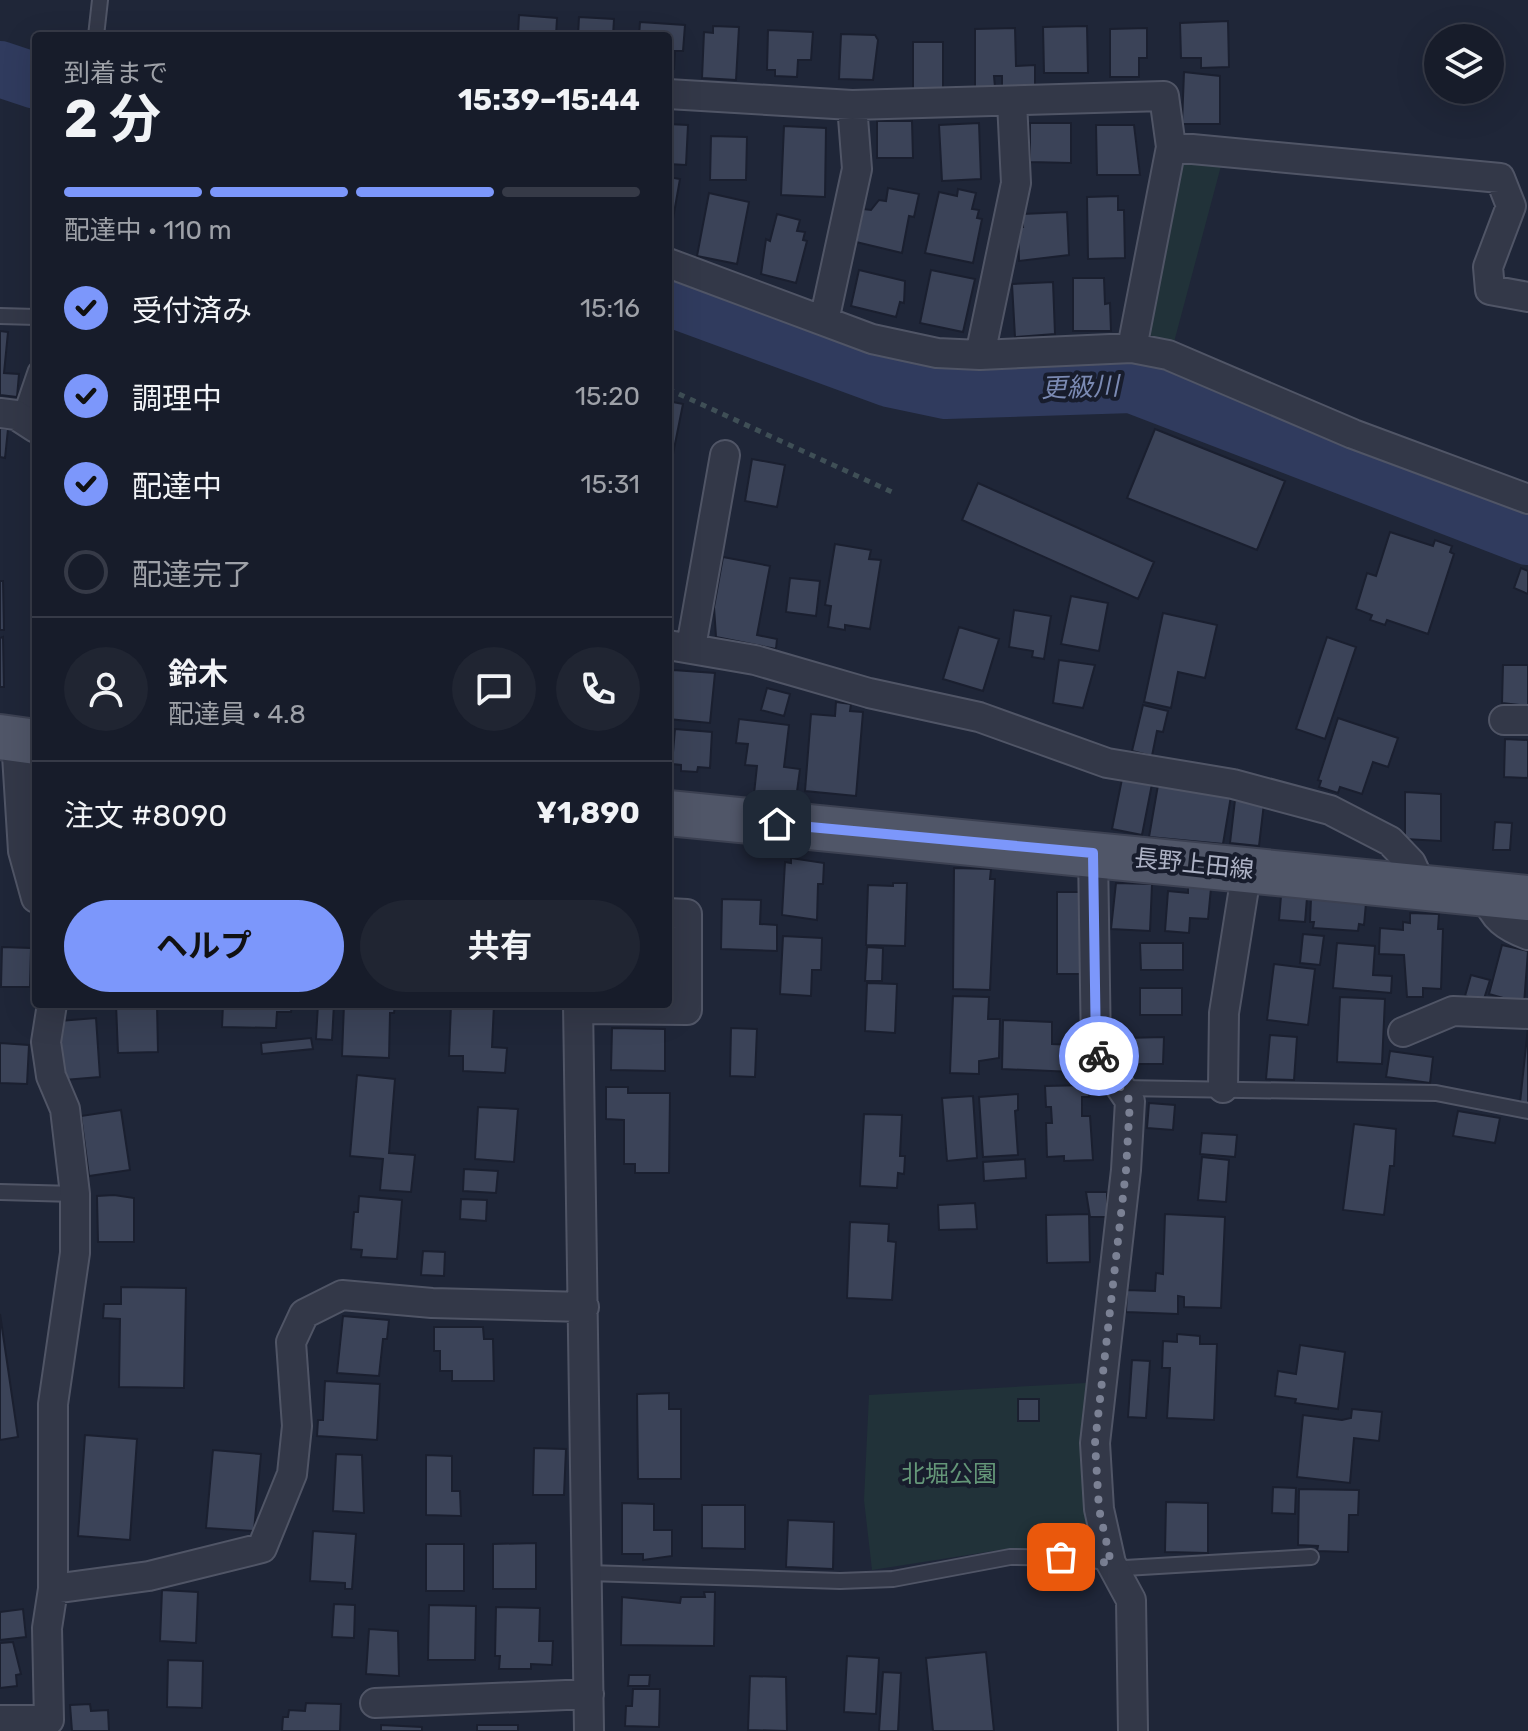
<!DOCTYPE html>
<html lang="ja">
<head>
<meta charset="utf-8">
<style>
  body { margin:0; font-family:Rubik,"Noto Sans JP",sans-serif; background:#202532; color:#f1f3f6; height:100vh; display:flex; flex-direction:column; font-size:30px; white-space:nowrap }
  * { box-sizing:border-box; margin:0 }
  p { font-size:26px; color:#9ea1a8 }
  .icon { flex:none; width:44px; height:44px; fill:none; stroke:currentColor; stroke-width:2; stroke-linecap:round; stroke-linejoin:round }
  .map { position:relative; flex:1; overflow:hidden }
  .details { position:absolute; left:32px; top:32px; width:640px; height:976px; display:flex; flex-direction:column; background:#171c2a; border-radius:8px; box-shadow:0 8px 32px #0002,0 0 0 2px #363a47 }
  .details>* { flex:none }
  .controls { position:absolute; left:1424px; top:24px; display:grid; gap:16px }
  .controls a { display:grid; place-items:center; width:80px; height:80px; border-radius:50%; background:#171c2a; box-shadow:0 8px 32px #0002,0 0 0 2px #363a47; font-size:40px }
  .pin { position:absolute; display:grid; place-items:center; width:68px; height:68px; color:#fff; margin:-34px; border-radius:16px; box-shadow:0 4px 12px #0006 }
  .courier { position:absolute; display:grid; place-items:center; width:80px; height:80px; margin:-40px; border:6px solid #7c97fb; border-radius:50%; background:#fff; color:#222; box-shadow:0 2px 10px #0007 }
  .headline em { font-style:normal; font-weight:700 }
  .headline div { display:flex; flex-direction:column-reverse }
  .headline { display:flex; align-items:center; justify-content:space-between; height:136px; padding:0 32px }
  h1 { font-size:52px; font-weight:700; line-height:60px }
  .bar { display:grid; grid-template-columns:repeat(4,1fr); gap:12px 8px; align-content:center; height:96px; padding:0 32px }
  .bar i { height:10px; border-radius:6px; background:#363a47 }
  .bar .active { background:#7c97fb }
  .bar p { grid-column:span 4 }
  .line { display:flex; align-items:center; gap:20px; padding:0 32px; border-top:2px solid #363a47 }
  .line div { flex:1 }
  .round { display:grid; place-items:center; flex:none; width:84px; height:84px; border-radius:42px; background:#202532 }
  ol { padding:0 32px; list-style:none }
  li { display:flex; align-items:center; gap:24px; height:88px }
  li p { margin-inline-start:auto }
  li .icon { padding:8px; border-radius:50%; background:#7c97fb; color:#111; stroke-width:4 }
  li:last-child { color:#9ea1a8 }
  li i { width:44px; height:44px; border:4px solid #363a47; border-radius:50% }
  .button { display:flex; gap:16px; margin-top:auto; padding:16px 32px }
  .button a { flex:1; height:92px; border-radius:48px; background:#7c97fb; color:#111; font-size:32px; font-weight:700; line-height:92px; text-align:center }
  .button a+a { background:#202532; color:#f1f3f6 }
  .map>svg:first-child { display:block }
  .green { fill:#213239 }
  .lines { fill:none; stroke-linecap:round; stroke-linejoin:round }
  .river { stroke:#303b5e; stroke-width:56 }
  .building { fill:#3b4358; stroke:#1a1f2f; stroke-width:2 }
  .lane-casing { stroke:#505566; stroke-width:18 }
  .street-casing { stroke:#505566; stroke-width:32 }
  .primary-casing { stroke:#3c4152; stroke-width:48 }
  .path { stroke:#3f4f56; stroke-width:5; stroke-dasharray:6 6; stroke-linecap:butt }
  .lane { stroke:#333848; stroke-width:14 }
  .street { stroke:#333848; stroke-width:28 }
  .primary { stroke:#505668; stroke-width:44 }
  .done { stroke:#7b8194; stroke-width:8; stroke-dasharray:0 14.4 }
  .route { stroke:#7c97fb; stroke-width:10 }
  .labels { text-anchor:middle; stroke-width:8; stroke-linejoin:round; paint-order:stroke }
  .street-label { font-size:24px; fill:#adb2c5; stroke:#181d2d }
  .park-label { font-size:24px; fill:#649678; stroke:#181d2d }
  .water-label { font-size:26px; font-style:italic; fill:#7b8ab3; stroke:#181d2d }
</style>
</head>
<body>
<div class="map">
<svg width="1528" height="1731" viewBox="0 0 1528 1731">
  <rect width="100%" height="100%" fill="#1f2638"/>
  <path class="green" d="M1185,161l36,5 -48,180 -19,-7 -7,-8 33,-165z
    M1086,1383c-6,57 -5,109 8,165l-88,1 -134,21 -8,-70 5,-105z"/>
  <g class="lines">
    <path class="river" d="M0,69l36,12
      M668,298l221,81 57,12 186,-6 396,152"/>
  </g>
  <path class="building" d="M519,15l38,3 -1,18h-38z
    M579,17l35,2 -1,17h-35z
    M1228,21l1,46 -28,1v-10h-20l-1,-35z
    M640,22l45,3 -2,26h-8l-1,18h-6v-33h-29z
    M713,26l26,1 -3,53 -34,-2 2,-46 9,1z
    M1087,26l1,47h-44l-1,-46z
    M1015,28l1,38 19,-1v22h-33v-11h-8l1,11h-20v-58z
    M1147,28v30h-8v19h-29v-48z
    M768,30l45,2 -2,28h-13l-1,17 -22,-1v-6h-8z
    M841,34l34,1 3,5 -5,40 -34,-1z
    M913,42h30v50h-30z
    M1184,72l36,4v48h-38z
    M877,121h35l1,37h-36z
    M979,123l2,56 -39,2 -3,-56z
    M1030,123h41v40l-41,-1z
    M668,124l20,1 -2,40 -18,-1z
    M1096,125h38l6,50h-43z
    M784,126l42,2 -1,69 -44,-2z
    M711,136l36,1 -1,43h-36z
    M668,177l12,2 -9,51h-3z
    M888,188l31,6 -5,23 -5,-1 -7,37 -46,-11 7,-33 8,1 8,-10 7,1z
    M958,189l18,4 -4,16 7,1 -2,8 5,1 -9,44 -48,-10 14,-61 18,4z
    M709,193l40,9 -12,62 -40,-8z
    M1118,196v14h6l1,48 -37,1 -1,-62z
    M1067,212l2,43 -50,6 -1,-34h5l-1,-13z
    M777,214l23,6 -3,11 8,1 -2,8 4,1 -11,42 -35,-9 5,-35 4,2z
    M859,270l46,11 -1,22 -4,-1 -4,15 -45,-11z
    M931,270l44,9 -12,53 -43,-9z
    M1073,278h31l1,26 5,-1 1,28h-38z
    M1053,282l2,52 -40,3 -3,-53z
    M0,331l8,1 -4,41 15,1 -2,23 -17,-2z
    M668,401l15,3 -13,65 -2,-1z
    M0,428l8,1 -3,29 -5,-1z
    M1155,429l130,52 -28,69 -130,-52z
    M752,459l33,6 -8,42 -32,-6z
    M978,483l176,79 -16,37 -176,-79z
    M1390,532l43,14 2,-6 17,6 -2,6 4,2 -26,80 -41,-14 -2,5 -15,-5 2,-5 -16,-6 11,-36 9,3z
    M835,544l36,6 -2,9 12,1 -11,69 -25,-4v5l-17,-3 3,-21 -6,-1z
    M723,557l47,9 -13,69 20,4 -1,10 -60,-12 -2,-30z
    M1521,568l7,3v23l-14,-6z
    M790,578l30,3 -4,35 -30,-4z
    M0,581h3l1,49h-4z
    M1071,596l37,7 -9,48 -38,-7z
    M1014,610l37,6 -7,43 -12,-2 1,-6 -24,-4z
    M1163,613l54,12 -12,53 -27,-6 -7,36 -27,-6z
    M959,627l40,12 -16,52 -40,-12z
    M3,637l1,50h-4v-49z
    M1327,637l29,10 -31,92 -29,-10z
    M1059,660l36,5 -12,43 -30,-5z
    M1503,665h25v41l-26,-3z
    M673,670l42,3 -5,50 -42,-4z
    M767,688l23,6 -6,22 -23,-6z
    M836,702l15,2 -1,7 13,1 -7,84 -51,-5 6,-77 24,2z
    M1143,705l25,6 -5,21 -6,-1 -5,25 -20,-5z
    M1338,718l60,20 -10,29 -15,-5 -11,32 -22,-7 -2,6 -19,-6 2,-6 -3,-1z
    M739,719l50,6 -5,42 16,2 -4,30 -42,-5 3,-28 -12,-1 3,-21 -12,-1z
    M675,729l37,3 -2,36 -12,-1 -1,5 -16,-1v-6l-9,-1z
    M1505,739l23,1v38l-24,-1z
    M1122,779l30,5 -10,51 -30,-6z
    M1158,785l73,11 -8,48 -74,-7z
    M1405,792l36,2v47l-36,-2z
    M1235,800l29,3 -5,43 -29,-3z
    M1495,822l17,1 -2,27h-17z
    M791,858l33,5 -1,21h-5l-1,36 -35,-5 3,-53 6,1z
    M954,868l37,1 -1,10h5l-5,111 -37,-1z
    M893,883h14l-2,63 -39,-1 2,-60 25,1z
    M1116,883l36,1 -2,47 -39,-2z
    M1188,886l23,2 -3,31 -18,-1 -1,15 -24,-2 3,-40 20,2z
    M1057,892h23v82h-23z
    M1281,896l26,2 -2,24 -26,-2z
    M722,899l39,1 -1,24 17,1v26l-56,-2z
    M1311,899l55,4 -2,22 -5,-1 -1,7 -45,-3 1,-6h-4z
    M1410,913l29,1 -1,15h5l-2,60 -18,-1v9h-16l-3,-42 -25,-1 1,-26 23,2v-8l7,1z
    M1303,934l21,2 -4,29 -20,-2z
    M783,936l39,2 -1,32h-9l-1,26 -31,-2z
    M1140,943h43v27h-42z
    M1337,943l38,3 -2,29 19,1 -1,17 -58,-5z
    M1502,945l26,6 -4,53 -35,-10z
    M2,947l29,1 -1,39h-29z
    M867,947l16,1 -1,33h-17z
    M1274,964l41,5 -7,56 -41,-5z
    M1471,975l19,5 -7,22 -18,-6z
    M867,983l30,1 -2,49 -30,-2z
    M1140,988h42v27h-42z
    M953,996l36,1 -1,22h12l-1,39 -20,3v13l-29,-1z
    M1340,997l45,2 -3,65 -45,-2z
    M116,1004h41l1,48 -40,1z
    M223,1004h69l-1,8h-14l-1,16 -54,-1z
    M318,1004h16l-2,36 -16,-1z
    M344,1004h51l-1,9h-4l-1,45 -47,-2z
    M451,1004h43l-2,43 15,1 -2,25 -42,-2v-15h-14z
    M96,1018l4,59 -36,3 -5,-59z
    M1003,1020l49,2v22l23,1 -1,27 -72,-3z
    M1528,1027v77l-8,-1z
    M612,1028l53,1v42l-54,-1z
    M731,1028l26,1 -2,48 -25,-1z
    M1270,1035l27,2 -3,43 -28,-1z
    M1164,1037l-1,27h-39v-26z
    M311,1038l2,11 -51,5 -1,-11z
    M0,1043l29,2 -2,39 -27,-1z
    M1390,1051l43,6 -3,26 -44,-6z
    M357,1075l38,4 -6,74 26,2 -4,37 -31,-2 3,-31 -33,-3z
    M1088,1085l1,12h-7v19h8l3,44 -29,1v-5l-17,1 -1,-34h6l-1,-16h-5l-1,-21z
    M606,1087h22v6h42l-1,80h-34v-9h-11v-44l-18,-1z
    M1018,1094v16l-3,1 3,44 -35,2 -4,-60z
    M973,1096l4,62 -30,3 -5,-63z
    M1149,1103l26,2 -2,25 -26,-2z
    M478,1107l40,2 -4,53 -39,-3z
    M121,1110l9,60 -41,6 -8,-60z
    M1458,1111l42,7 -5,25 -42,-7z
    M864,1114l38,1 -2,41h5l-1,18 -6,-1 -1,15 -37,-2z
    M1354,1124l42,5 -2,37h-4l-6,49 -41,-5z
    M1202,1133l35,2 -2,22 -35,-3z
    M1202,1157l27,3 -3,42 -28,-2z
    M1025,1159l1,19 -42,3 -1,-19z
    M464,1169l34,2 -2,22 -33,-2z
    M1086,1192h21v25h-17z
    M114,1195l20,3v44h-36l-1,-46z
    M359,1196l43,4 -5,59 -36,-2 1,-7 -11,-1 3,-37h4z
    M461,1199l26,1 -1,21 -26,-2z
    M975,1203l2,26 -38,1 -1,-25z
    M1089,1214l1,48 -43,1 -1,-48z
    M1165,1214l60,3 -4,91 -37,-1v-10l-6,-1v18l-52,-2 1,-22 28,1 1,-18 7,1z
    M850,1222l39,2 -1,17 8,1 -4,58 -45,-2z
    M423,1251l22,1 -1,24 -23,-1z
    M121,1287l65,1 -2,100 -65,-1 1,-68 -17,-1 1,-14h17z
    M0,1314l18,123 -18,3z
    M343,1316l46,4 -2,19h-4l-4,37 -42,-3z
    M434,1327h49l1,12h9l1,42h-42v-10h-12v-20h-6z
    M1177,1334l23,2v8h17l-3,76 -47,-2 3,-50h-8l1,-27 14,1z
    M1300,1345l45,7 -7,57 -43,-6 1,-4 -21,-3 3,-25 18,3z
    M1132,1360l18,1 -4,57 -18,-1z
    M325,1381l55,3 -3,56 -60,-4 1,-16h5z
    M669,1393v16h12v70h-43l-1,-85z
    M1018,1399h21v22h-21z
    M1352,1409l30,3 -3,29 -25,-3 -4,45 -53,-6 6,-62 39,5 9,-2z
    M85,1435l52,4 -7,101 -52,-4z
    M534,1448l32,1 -2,46h-31z
    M213,1450l48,4 -7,77 -48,-3z
    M336,1454l26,1 2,58 -31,-2z
    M426,1455l26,1v35h8l1,25 -35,-1z
    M1273,1487l23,1 -1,26 -23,-1z
    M1299,1489l60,1 -1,25h-9l-1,37 -31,-1 1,-5 -20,-1z
    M1166,1502l42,1v50l-43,-1z
    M622,1503l32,1v26h18v26l-29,4v-6h-21z
    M702,1505h43v44l-43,-1z
    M788,1520l46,2 -1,47 -47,-2z
    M313,1531l43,3 -4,55h-7v-6l-35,-2z
    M536,1543v46h-43v-45z
    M426,1544h38v47h-38z
    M162,1590l36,2 -2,51 -36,-2z
    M704,1592h11l-1,54 -93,-1 1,-48 58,6 1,-6h24z
    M334,1604l21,1 -1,33 -22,-1z
    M429,1605l47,1 -1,54h-47z
    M496,1607l44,1 -1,33h14l-1,24 -21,-1v5h-32l1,-13h-5z
    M23,1609l3,28 -26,3v-28z
    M369,1629l29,2 1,45 -33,-2z
    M13,1642l8,32 -5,1 1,11 -17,2v-45z
    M986,1652l8,79h-61l-7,-73z
    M847,1656l32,2 -3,56 -32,-2z
    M168,1660l35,1 -1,47 -35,-1z
    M883,1672l18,1 -3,58h-19z
    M629,1675h21l-1,11h-21z
    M750,1676l36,1 1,54 -39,-1z
    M633,1689h27l-1,38 -34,-1 1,-20h6z
    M306,1703l35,1 -1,27h-58l1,-14h5l1,-7 16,1z
    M90,1704l1,7 17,-1 1,21h-37l-2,-26z
    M381,1725l41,2v4h-41z
    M477,1725h41v6h-41z"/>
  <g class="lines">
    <defs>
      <path id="lane" d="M96,36l4,-36
        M0,316l36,1
        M16,415l7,-7 13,-38
        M1122,1088l314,5 92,18
        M0,1192l75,2
        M588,1573l252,8 53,-2 117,-22 76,1 39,10 186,-11"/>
      <path id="street" d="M668,94l184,11 312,-9 7,51 -39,201
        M1171,147l329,31 11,28 -23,61 2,23 38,7
        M668,263l204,76 65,14 43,2 152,-7 36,7 185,79 175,65
        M824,321l33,-152 -5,-64
        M980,355l36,-172 -4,-81
        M0,413l16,2 20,13
        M668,645l87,15 114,33 110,24 128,46 126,21 97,26 60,31 21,22 11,24
        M691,647l34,-192
        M1504,720h24
        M16,739l7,112 13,47
        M1093,853l3,198 34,50 -4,69 -31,273 4,66 12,54 20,37 2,131
        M1486,895c7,23 20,32 42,40
        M578,1004l11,727
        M578,1009l109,1v-96l-19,-1
        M1403,1032l50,-21 75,3
        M1223,1088l1,-75 23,-144
        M53,1589l96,-13 113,-28 30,-74 5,-48 -6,-84 13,-28 38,-19 90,8 152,4
        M375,1703l214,-9
        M0,1720h49l-2,-92 6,-39v-185l22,-151v-59l-10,-85 -14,-33 -5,-34 6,-38"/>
      <path id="primary" d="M0,737l36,5
        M668,813l860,85"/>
    </defs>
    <use href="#lane" class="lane-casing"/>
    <use href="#street" class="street-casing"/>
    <use href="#primary" class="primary-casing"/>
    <path class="path" d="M668,389l226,104"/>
    <use href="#lane" class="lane"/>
    <use href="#street" class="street"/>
    <use href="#primary" class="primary"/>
  </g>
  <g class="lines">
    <path class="done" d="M1061,1557l50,6 -12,-54 -4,-66 31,-273 4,-69 -31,-45"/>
    <path class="route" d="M777,824l316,29 3,198 3,5"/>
  </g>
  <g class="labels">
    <g class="street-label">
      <text transform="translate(1194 864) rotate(6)" y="8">長野上田線</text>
    </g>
    <g class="park-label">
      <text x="949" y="1482">北堀公園</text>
    </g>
    <g class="water-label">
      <text transform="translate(1080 387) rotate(-2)" y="9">更級川</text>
    </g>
  </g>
</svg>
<div class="controls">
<a><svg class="icon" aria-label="layers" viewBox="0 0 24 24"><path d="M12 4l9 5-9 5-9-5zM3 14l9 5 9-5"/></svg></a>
</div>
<div class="pin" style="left:1061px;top:1557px;background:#ea580c"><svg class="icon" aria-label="bag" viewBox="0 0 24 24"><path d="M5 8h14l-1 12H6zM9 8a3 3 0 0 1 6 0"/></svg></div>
<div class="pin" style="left:777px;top:824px;background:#1f2937"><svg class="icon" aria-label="home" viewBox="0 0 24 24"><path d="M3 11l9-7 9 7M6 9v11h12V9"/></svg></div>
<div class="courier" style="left:1099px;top:1056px"><svg class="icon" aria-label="bike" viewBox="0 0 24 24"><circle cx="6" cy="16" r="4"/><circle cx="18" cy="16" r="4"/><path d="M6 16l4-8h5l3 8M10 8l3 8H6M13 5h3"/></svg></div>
<section class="details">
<div class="headline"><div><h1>2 分</h1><p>到着まで</p></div><em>15:39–15:44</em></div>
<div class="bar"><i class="active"></i><i class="active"></i><i class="active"></i><i></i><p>配達中 · 110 m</p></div>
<ol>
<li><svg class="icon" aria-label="check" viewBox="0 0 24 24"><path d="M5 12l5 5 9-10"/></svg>受付済み<p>15:16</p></li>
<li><svg class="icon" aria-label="check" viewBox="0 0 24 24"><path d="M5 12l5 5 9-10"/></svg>調理中<p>15:20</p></li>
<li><svg class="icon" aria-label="check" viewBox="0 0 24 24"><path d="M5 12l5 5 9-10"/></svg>配達中<p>15:31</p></li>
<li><i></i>配達完了</li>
</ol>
<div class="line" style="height:144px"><a class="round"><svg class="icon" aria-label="person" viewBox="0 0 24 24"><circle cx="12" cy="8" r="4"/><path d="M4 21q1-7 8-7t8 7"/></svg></a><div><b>鈴木</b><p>配達員 · 4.8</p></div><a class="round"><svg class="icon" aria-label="chat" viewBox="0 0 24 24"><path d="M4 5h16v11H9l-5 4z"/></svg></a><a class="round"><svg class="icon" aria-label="phone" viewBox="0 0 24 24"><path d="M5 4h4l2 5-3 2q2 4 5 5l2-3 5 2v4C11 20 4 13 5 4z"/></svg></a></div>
<div class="line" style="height:104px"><div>注文 #8090</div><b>¥1,890</b></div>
<div class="button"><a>ヘルプ</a><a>共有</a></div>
</section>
</div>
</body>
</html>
